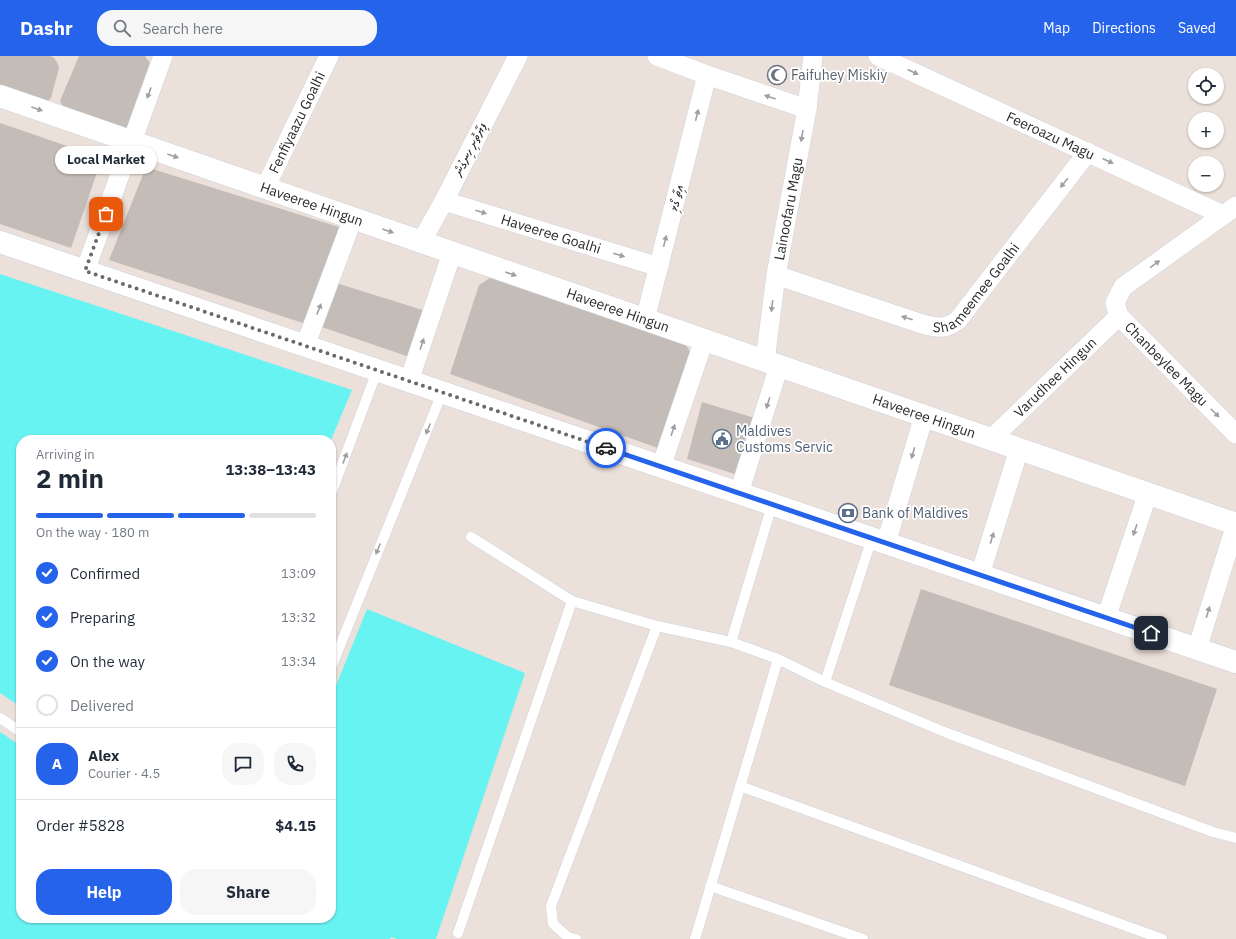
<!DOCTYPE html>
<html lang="en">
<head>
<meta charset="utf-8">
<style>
  body { margin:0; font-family:"IBM Plex Sans","Noto Sans Thaana",sans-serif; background:#f6f6f7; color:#1f2937; height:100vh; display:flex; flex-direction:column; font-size:15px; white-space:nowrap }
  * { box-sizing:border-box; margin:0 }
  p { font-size:13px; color:#747a83 }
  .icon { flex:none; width:22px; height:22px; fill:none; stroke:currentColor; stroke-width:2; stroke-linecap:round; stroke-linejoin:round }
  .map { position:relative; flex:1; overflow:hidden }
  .details { position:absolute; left:16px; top:379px; width:320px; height:488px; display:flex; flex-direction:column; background:#fff; border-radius:16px; box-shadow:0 1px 3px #0004 }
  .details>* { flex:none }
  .buttons { position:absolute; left:1188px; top:12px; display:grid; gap:8px }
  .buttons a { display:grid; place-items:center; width:36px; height:36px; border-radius:50%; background:#fff; box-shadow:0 1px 3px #0004; font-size:20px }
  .pin { position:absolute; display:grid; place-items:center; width:34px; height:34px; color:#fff; margin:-17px; border-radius:8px; box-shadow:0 2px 6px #0006 }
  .courier { position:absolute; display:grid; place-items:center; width:40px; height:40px; margin:-20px; border:3px solid #2563eb; border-radius:50%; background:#fff; color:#222; box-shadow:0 1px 5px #0007 }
  .bubble { position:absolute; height:28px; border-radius:14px; background:#fff; box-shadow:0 1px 3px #0004; font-size:13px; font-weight:700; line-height:28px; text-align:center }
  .head em { font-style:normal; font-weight:700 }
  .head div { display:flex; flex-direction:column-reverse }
  .head { display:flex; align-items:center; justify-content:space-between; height:68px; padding:0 20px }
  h1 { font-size:26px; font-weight:700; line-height:30px }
  .bar { display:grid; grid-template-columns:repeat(4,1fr); gap:6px 4px; align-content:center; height:48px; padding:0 20px }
  .bar i { height:5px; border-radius:3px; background:#e0e1e3 }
  .bar .active { background:#2563eb }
  .bar p { grid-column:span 4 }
  .line { display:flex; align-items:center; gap:10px; padding:0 20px; border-top:1px solid #e0e1e3 }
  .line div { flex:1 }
  .round { display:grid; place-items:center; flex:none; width:42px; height:42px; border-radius:16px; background:#f6f6f7 }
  ol { padding:0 20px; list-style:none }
  li { display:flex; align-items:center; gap:12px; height:44px }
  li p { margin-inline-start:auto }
  li .icon { padding:4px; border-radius:50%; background:#2563eb; color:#fff; stroke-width:4 }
  li:last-child { color:#747a83 }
  li i { width:22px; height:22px; border:2px solid #e0e1e3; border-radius:50% }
  .action { display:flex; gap:8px; margin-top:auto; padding:8px 20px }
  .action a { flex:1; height:46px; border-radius:16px; background:#2563eb; color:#fff; font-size:16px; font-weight:700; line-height:46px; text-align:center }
  .action a+a { background:#f6f6f7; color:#1f2937 }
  header { display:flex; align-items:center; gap:24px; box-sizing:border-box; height:56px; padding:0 20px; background:#2563eb; color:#fff }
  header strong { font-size:19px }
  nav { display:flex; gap:22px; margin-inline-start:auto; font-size:14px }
  .search { width:280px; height:36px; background:#f6f6f7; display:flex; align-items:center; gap:10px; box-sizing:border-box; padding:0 14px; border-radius:16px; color:#747a83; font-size:15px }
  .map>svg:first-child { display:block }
  .water { fill:#68f3f3 }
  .building { fill:#c4bcb6 }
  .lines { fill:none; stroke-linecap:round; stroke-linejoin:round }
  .service-casing { stroke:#cdd4df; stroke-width:11 }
  .minor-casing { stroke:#cdd4df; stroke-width:20 }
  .tertiary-casing { stroke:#cdd4df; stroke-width:23 }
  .service { stroke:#fff; stroke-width:10 }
  .minor { stroke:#fff; stroke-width:19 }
  .tertiary { stroke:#fff; stroke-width:22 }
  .oneway { fill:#9f9f9f }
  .done { stroke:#6d6967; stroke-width:4; stroke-dasharray:0 7.2 }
  .route { stroke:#2563eb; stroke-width:5 }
  .labels { text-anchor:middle; stroke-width:3.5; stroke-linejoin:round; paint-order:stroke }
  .worship-label { font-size:14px; fill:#5b616d; stroke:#fff; text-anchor:start }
  .street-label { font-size:14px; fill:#292929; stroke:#fff }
  .service-label { font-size:14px; fill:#4e5e75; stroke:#fff; text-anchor:start }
</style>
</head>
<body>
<header>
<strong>Dashr</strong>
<div class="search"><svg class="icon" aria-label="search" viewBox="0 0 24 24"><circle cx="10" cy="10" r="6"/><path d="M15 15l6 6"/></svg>Search here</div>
<nav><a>Map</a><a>Directions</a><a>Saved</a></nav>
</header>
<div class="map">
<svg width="1236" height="883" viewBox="0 0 1236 883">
  <rect width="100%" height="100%" fill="#ece0da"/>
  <path class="water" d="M0,218l352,116 -21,50h-310v267l-21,-14z
    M367,553l158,64 -89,266h-39l-6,-2 -1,2h-390v-207l21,14v172h310v-220z"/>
  <path class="building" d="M0,0h49l4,1 4,5 2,6 -8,30 -6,6 -45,-13z
    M79,0h66l9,13 -21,58 -10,6 -55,-18 -8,-14z
    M0,67l102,35 -31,90 -71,-24z
    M146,111l193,60 -33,97 -197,-64z
    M490,222l196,67 4,7 -32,96 -208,-74 29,-89z
    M333,226l96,30 -14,47 -96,-33z
    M702,346l56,17 -20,56 -51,-16z
    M921,533l296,100 -32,97 -296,-101z"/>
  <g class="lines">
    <defs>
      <path id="service" d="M331,438l46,-123
        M471,481l101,64 85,25 74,16 47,17 47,23 122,51 266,99 23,6
        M731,586l41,-137
        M331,612l111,-275
        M825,626l47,-144
        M0,662l21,14
        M740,730l422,153
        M710,830l153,53
        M458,877l114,-332
        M576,883l-8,-2 -15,-13 -2,-18 106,-280
        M695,883l83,-280"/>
      <g id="minor">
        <path d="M657,0l50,19 100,34"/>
        <path id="s1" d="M878,0l345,159"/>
        <path id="s2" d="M265,132l64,-132"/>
        <path id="s3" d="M444,145l215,66"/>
        <path id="s4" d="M1236,150l-113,81 -8,16 4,13 117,118"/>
        <path d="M421,186l23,-41 74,-145"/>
        <path d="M85,215l78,-215"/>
        <path id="s5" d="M776,219l146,49c16,4 23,6 36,-4l130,-168"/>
        <path d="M645,264l62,-245"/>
        <path d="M305,290l48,-128"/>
        <path id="s6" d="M765,305l11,-86 31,-166 6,-53"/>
        <path d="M409,325l43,-128"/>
        <path id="s7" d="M991,383l128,-123"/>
        <path d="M661,411l43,-127"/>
        <path d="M739,437l40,-127"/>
        <path d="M886,487l38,-127"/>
        <path d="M980,519l39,-126"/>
        <path d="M1106,562l42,-125"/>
        <path d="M1197,593l39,-125"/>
      </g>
      <g id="tertiary">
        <path id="s8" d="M0,40l1236,428"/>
        <path d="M0,186l1236,420"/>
      </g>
    </defs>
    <use href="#service" class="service-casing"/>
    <use href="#minor" class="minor-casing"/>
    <use href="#tertiary" class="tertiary-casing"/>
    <use href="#service" class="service"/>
    <use href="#minor" class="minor"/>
    <use href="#tertiary" class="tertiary"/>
  </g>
  <defs><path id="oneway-solid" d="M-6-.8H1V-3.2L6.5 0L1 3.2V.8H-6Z"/></defs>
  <g class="oneway">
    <use href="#oneway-solid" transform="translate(913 16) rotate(25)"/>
    <use href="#oneway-solid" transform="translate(149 37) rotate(110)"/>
    <use href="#oneway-solid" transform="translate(770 41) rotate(-161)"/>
    <use href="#oneway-solid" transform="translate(37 53) rotate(19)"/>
    <use href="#oneway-solid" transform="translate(697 59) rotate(-76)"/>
    <use href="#oneway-solid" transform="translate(802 80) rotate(100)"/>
    <use href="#oneway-solid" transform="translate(173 100) rotate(19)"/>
    <use href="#oneway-solid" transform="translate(1108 105) rotate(25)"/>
    <use href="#oneway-solid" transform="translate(1064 127) rotate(128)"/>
    <use href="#oneway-solid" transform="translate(481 156) rotate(17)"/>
    <use href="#oneway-solid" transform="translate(388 175) rotate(19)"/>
    <use href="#oneway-solid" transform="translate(665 185) rotate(-76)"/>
    <use href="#oneway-solid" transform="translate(619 199) rotate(17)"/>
    <use href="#oneway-solid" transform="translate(1155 208) rotate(-36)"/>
    <use href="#oneway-solid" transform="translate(511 218) rotate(19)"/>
    <use href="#oneway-solid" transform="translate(772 250) rotate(97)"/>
    <use href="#oneway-solid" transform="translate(319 253) rotate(-69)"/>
    <use href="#oneway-solid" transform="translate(907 262) rotate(-162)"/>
    <use href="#oneway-solid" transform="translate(422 288) rotate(-72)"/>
    <use href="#oneway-solid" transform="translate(768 347) rotate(108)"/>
    <use href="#oneway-solid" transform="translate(1215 357) rotate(45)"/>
    <use href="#oneway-solid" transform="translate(428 373) rotate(112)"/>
    <use href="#oneway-solid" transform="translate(673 374) rotate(-71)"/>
    <use href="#oneway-solid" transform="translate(913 397) rotate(106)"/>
    <use href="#oneway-solid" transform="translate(345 402) rotate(-69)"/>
    <use href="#oneway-solid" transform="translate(1135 474) rotate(109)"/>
    <use href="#oneway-solid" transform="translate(992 482) rotate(-73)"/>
    <use href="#oneway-solid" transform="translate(378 493) rotate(112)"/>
    <use href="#oneway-solid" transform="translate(1208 556) rotate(-73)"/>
  </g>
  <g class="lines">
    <path class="done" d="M106,158l-21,57 521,177"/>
    <path class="route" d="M606,392l545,185"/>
  </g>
  <defs>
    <symbol id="mosque-ring" viewBox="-11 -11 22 22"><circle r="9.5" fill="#fff" stroke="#6b7280" stroke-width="1.5"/><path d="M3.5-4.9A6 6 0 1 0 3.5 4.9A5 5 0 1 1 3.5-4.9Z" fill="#6b7280"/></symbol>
    <symbol id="civic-ring" viewBox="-11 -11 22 22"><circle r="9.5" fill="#fff" stroke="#5c6f8a" stroke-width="1.5"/><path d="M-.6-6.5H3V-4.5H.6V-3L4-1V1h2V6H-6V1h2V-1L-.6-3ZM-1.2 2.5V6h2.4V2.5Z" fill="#5c6f8a"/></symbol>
    <symbol id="bank-ring" viewBox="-11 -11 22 22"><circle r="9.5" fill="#fff" stroke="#5c6f8a" stroke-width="1.5"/><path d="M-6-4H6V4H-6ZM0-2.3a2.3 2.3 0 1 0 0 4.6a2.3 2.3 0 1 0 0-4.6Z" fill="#5c6f8a"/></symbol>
  </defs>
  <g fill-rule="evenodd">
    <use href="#mosque-ring" x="766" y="8" width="22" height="22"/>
    <use href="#civic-ring" x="711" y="372" width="22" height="22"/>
    <use href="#bank-ring" x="837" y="446" width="22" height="22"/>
  </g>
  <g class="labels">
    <g class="worship-label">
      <text x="791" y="24">Faifuhey Miskiy</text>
    </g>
    <g class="street-label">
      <text dy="5" stroke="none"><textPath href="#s2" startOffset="73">Fenfiyaazu Goalhi</textPath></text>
      <text dy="5" stroke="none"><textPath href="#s1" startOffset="190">Feeroazu Magu</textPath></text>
      <text transform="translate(470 93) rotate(-63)" y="5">ފިޔާތޮށި ހިނގުން</text>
      <text transform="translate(676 142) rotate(-76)" y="5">އިތާ ގޯޅި</text>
      <text dy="5" stroke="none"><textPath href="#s8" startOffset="330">Haveeree Hingun</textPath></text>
      <text dy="5" stroke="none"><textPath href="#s6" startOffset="154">Lainoofaru Magu</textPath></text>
      <text dy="5" stroke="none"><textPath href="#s3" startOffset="112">Haveeree Goalhi</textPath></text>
      <text dy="5" stroke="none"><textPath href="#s5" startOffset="226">Shameemee Goalhi</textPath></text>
      <text dy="5" stroke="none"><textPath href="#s8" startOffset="654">Haveeree Hingun</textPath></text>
      <text dy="5" stroke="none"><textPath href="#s4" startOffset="238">Chanbeylee Magu</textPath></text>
      <text dy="5" stroke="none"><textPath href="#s7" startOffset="89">Varudhee Hingun</textPath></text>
      <text dy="5" stroke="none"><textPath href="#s8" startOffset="978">Haveeree Hingun</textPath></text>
    </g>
    <g class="service-label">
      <text x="736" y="380">Maldives<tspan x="736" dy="16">Customs Servic</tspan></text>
      <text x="862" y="462">Bank of Maldives</text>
    </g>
  </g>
</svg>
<div class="buttons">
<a><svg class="icon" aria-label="locate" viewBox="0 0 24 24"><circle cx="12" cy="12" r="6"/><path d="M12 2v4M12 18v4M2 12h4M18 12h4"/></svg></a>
<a>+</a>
<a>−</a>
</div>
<div class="pin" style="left:106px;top:158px;background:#ea580c"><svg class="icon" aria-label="bag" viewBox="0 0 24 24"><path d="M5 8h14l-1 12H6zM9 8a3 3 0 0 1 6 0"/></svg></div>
<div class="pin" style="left:1151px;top:577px;background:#1f2937"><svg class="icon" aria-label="home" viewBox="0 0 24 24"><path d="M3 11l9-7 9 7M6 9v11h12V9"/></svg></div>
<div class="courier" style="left:606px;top:392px"><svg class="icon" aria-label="car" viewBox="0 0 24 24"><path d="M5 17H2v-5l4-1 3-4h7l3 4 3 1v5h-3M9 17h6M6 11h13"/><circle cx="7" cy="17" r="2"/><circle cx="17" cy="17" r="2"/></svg></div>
<div class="bubble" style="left:55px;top:90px;width:102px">Local Market</div>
<section class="details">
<div class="head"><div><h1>2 min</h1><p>Arriving in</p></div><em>13:38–13:43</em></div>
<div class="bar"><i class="active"></i><i class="active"></i><i class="active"></i><i></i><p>On the way · 180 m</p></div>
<ol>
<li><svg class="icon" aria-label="check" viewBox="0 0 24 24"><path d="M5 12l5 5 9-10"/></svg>Confirmed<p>13:09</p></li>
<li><svg class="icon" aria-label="check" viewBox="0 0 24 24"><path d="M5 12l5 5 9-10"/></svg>Preparing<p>13:32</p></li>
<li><svg class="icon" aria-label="check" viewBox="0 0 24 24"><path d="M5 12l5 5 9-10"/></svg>On the way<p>13:34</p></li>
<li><i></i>Delivered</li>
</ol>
<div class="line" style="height:72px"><b class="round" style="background:#2563eb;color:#fff">A</b><div><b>Alex</b><p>Courier · 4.5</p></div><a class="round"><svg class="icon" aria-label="chat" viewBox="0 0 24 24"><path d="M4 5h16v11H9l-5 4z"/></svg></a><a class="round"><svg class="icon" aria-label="phone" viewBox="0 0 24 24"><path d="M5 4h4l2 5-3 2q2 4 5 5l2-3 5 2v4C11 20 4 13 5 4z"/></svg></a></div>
<div class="line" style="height:52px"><div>Order #5828</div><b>$4.15</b></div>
<div class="action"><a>Help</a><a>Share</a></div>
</section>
</div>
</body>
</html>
